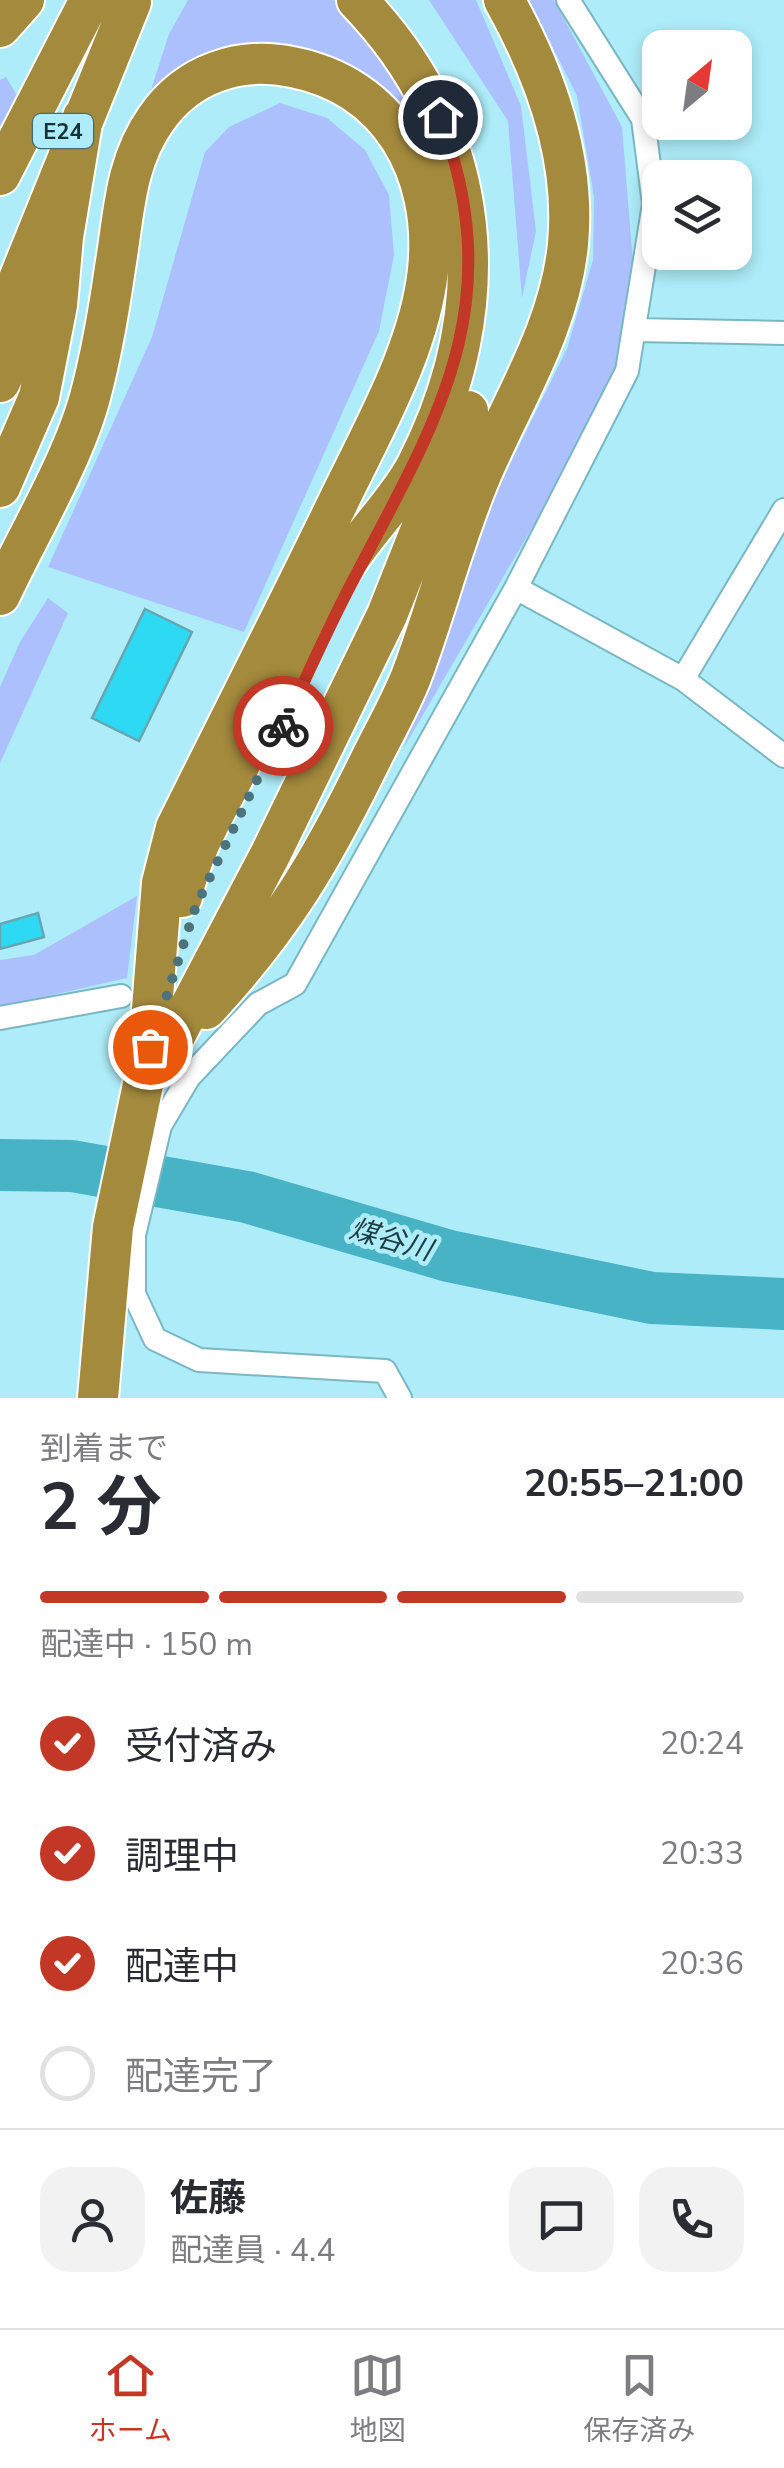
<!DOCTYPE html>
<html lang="ja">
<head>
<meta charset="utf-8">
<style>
  body { margin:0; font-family:"Nunito Sans","Noto Sans JP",sans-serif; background:#f2f2f3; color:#2b2b33; height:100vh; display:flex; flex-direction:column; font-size:38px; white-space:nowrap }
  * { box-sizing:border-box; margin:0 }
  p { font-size:32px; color:#7c7c81 }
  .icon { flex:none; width:55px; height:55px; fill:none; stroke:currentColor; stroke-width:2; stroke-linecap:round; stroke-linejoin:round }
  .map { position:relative; height:1398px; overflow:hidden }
  .details { display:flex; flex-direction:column; background:#fff; flex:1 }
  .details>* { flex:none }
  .needle { width:65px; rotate:29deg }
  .buttons { position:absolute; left:642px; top:30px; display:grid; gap:20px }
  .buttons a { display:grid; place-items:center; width:110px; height:110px; border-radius:20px; background:#fff; box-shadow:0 5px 15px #0003; font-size:50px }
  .pin { position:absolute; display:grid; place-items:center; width:85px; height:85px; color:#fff; margin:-42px; border:5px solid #fff; border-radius:50%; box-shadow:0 2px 10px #0007 }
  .courier { position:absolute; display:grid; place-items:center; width:100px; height:100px; margin:-50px; border:8px solid #c33726; border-radius:50%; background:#fff; color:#222; box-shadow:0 2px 12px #0007 }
  .summary em { font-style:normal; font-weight:700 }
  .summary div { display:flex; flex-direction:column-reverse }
  .summary { display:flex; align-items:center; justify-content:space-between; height:170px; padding:0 40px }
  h1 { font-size:65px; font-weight:700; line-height:75px }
  .bar { display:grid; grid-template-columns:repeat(4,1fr); gap:15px 10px; align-content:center; height:120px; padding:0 40px }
  .bar i { height:12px; border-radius:8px; background:#e1e1e2 }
  .bar .current { background:#c33726 }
  .bar p { grid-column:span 4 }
  .line { display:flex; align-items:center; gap:25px; padding:0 40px; border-top:2px solid #e1e1e2 }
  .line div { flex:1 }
  .round { display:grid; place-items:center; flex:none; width:105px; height:105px; border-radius:30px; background:#f2f2f3 }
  ol { padding:0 40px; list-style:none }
  li { display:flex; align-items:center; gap:30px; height:110px }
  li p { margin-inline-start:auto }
  li .icon { padding:10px; border-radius:50%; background:#c33726; color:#fff; stroke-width:4 }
  li:last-child { color:#7c7c81 }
  li i { width:55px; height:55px; border:5px solid #e1e1e2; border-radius:50% }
  .tabs { display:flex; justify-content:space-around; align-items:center; height:140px; border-top:2px solid #e1e1e2; background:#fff; font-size:28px; color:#7c7c81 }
  .tabs a { display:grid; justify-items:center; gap:5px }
  .tabs .current { color:#c33726 }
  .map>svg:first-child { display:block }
  .green { fill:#acc0fe }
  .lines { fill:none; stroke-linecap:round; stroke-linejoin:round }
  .river { stroke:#47b3c5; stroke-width:52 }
  .building { fill:#2edaf3; stroke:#68a5b0; stroke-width:2.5 }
  .street-casing { stroke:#7ab7c3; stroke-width:26 }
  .highway-casing { stroke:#fff; stroke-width:44 }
  .street { stroke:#fff; stroke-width:22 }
  .highway { stroke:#a48a3d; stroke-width:40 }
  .done { stroke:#4c737b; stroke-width:10; stroke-dasharray:0 18 }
  .route { stroke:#c33726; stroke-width:12 }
  .labels { text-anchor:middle; stroke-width:9; stroke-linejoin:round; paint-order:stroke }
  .shield { fill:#adecf8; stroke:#456a71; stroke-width:2.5 }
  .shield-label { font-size:22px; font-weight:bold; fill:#183237 }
  .water-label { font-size:28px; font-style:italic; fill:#1b3c41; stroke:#adecf8 }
</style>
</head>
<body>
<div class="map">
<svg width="784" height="1398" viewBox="0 0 784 1398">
  <rect width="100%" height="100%" fill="#adecf8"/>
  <path class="green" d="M188,0h146l78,103 8,31 -21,-34 -83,-49 -76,-7 -91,52 20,-62z
    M429,0h47l45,106 15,125 -14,67 -14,-177z
    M529,0h25l68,127 11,136 -14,95 -27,67 -189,324 95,-261 69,-139 26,-89 1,-63 -17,-101z
    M6,77l15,25 -21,40v-62z
    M280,103l47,15 38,32 24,45 5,60 -15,76 -135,301 -196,-65 104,-230 53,-185 24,-25z
    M48,598l20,15 -68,150v-76l20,-45z
    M137,896l-10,82 -127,29v-47l34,-5z"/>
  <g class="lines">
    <path class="river" d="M0,1165l72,1 175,31 202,59 203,42 132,6"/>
  </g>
  <path class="building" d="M145,609l47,23 -53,109 -47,-23z
    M290,715l18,9 -19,39 -18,-9z
    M38,913l6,24 -44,12v-25z"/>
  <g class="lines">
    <defs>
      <path id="street" d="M635,330l149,3
        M516,588l167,91 101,77
        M683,679l101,-169
        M0,1018l121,-22
        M400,1398l-15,-27 -186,-11 -44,-21 -21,-45v-59l26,-109 29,-49 69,-73 37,-20 221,-396 111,-217 27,-167 -11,-85 -75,-119"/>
      <path id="highway" d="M0,27l24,-27
        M0,175l90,-175
        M0,326l131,-324
        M0,382l36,-81
        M0,487l39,-90 18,-92 6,-68 20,-120
        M0,595c28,-60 73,-135 90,-198 11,-41 19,-87 25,-129 9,-52 9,-104 41,-149 31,-45 83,-63 136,-52 98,19 146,105 136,203 -8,77 -53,156 -86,224 -54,112 -111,223 -166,334l-14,55 -13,164
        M182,897c8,-45 36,-90 57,-131 32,-66 64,-132 102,-195 21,-36 55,-67 75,-104 83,-162 69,-334 -59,-467
        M206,1009c75,-81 114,-146 162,-244 14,-29 31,-58 43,-88 25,-66 42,-136 69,-200 32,-76 80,-149 88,-233 8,-86 -22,-169 -64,-244
        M158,1068l113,-215 116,-238 81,-204
        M98,1398l15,-171 43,-204"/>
    </defs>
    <use href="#street" class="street-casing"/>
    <use href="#highway" class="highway-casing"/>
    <use href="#street" class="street"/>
    <use href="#highway" class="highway"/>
  </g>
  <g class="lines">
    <path class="done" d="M150,1047l46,-141 87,-180"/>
    <path class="route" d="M283,726c21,-43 40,-87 62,-130 87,-169 168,-284 95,-479"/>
  </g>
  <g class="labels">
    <rect class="shield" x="33" y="114" width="60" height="34" rx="8"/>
    <g class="shield-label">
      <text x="63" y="139">E24</text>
    </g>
    <g class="water-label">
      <text transform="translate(391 1239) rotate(16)" y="10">煤谷川</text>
    </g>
  </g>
</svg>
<div class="buttons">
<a><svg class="needle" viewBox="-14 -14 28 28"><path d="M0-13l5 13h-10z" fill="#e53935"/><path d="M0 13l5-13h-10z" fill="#7c7c81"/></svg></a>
<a><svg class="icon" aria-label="layers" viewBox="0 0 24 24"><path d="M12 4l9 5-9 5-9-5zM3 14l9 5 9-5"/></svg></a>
</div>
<div class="pin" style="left:150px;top:1047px;background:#ea580c"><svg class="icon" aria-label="bag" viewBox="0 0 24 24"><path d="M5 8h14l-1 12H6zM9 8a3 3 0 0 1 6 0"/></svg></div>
<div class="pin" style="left:440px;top:117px;background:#1f2937"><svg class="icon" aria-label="home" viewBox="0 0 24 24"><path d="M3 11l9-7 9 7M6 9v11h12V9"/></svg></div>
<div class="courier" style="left:283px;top:726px"><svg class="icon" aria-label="bike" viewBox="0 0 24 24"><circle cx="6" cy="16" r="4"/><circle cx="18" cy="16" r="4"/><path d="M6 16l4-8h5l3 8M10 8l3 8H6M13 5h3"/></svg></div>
</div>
<section class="details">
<div class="summary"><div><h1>2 分</h1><p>到着まで</p></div><em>20:55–21:00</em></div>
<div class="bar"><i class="current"></i><i class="current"></i><i class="current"></i><i></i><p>配達中 · 150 m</p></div>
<ol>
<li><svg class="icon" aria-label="check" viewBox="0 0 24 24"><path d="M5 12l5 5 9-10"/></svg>受付済み<p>20:24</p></li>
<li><svg class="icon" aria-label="check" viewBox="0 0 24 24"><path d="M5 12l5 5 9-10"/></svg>調理中<p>20:33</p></li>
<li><svg class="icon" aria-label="check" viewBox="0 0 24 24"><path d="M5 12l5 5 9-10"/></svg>配達中<p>20:36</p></li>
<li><i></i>配達完了</li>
</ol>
<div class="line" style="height:180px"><a class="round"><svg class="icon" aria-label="person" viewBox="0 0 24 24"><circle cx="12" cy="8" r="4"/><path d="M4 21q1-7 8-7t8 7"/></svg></a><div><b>佐藤</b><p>配達員 · 4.4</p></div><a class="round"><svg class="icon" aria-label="chat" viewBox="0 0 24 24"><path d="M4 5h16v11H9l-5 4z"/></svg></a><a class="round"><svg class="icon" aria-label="phone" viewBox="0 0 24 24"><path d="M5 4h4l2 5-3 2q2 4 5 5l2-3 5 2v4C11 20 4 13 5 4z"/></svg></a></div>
</section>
<nav class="tabs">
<a class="current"><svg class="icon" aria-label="home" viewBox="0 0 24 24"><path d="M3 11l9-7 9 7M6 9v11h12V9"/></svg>ホーム</a>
<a><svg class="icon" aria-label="map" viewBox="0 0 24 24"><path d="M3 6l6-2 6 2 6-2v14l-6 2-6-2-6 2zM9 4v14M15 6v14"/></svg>地図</a>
<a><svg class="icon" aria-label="saved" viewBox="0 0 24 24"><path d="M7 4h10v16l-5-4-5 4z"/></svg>保存済み</a>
</nav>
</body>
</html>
